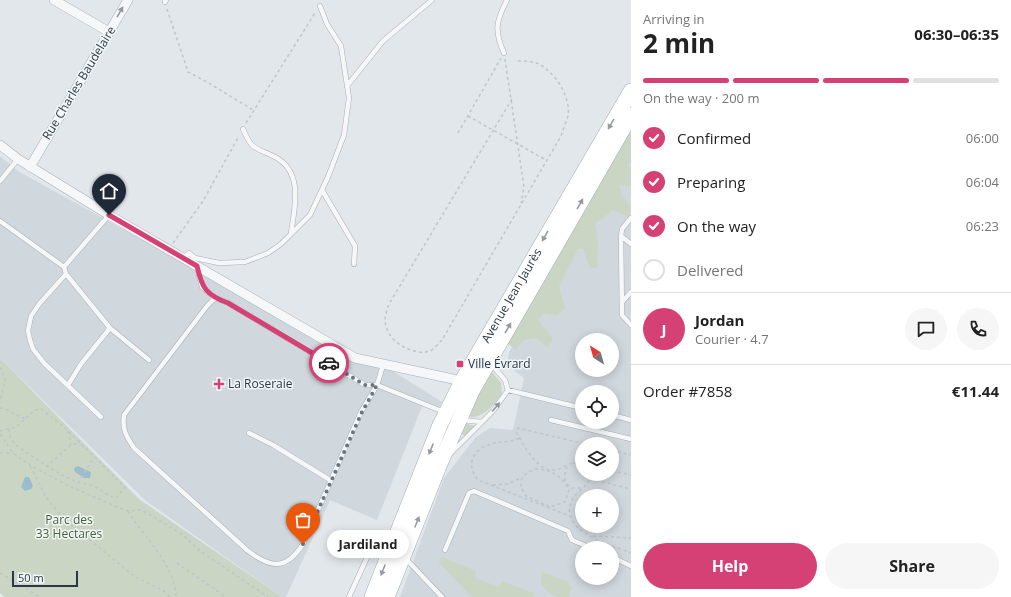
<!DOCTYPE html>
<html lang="en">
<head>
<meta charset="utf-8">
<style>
  body { margin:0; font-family:"Open Sans",sans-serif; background:#f6f6f6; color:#222; height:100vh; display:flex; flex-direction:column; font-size:15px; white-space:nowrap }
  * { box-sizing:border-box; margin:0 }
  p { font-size:13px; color:#767676 }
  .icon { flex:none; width:22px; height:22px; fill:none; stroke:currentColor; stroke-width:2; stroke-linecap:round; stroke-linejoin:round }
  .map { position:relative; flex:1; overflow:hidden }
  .panel { display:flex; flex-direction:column; background:#fff; width:380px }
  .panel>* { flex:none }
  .needle { width:26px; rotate:323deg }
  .tools { position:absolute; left:575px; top:333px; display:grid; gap:8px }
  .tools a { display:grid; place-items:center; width:44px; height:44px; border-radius:50%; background:#fff; box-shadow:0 2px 10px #0003; font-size:20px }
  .scale { position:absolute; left:12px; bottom:10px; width:66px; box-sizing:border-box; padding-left:4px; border:2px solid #293844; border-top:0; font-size:11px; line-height:14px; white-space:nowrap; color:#293844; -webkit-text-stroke:3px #f2f6f8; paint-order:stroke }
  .pin { position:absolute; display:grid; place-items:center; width:34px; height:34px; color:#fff; margin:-41px -17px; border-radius:50% 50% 50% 0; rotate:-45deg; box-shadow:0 0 4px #0007 }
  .pin .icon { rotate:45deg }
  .courier { position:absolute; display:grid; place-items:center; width:40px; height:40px; margin:-20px; border:3px solid #d64175; border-radius:50%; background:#fff; color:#222; box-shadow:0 1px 5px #0007 }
  .bubble { position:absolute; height:28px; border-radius:14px; background:#fff; box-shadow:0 2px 10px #0003; font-size:13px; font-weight:700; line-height:28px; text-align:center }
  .head em { font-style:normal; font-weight:700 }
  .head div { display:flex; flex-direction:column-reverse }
  .head { display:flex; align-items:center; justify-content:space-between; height:68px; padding:0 12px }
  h1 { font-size:26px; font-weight:700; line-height:30px }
  .bar { display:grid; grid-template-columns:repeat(4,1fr); gap:6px 4px; align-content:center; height:48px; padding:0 12px }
  .bar i { height:5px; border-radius:3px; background:#e0e0e0 }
  .bar .on { background:#d64175 }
  .bar p { grid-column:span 4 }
  .line { display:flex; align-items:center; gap:10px; padding:0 12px; border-top:1px solid #e0e0e0 }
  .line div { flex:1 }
  .round { display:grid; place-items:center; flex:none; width:42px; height:42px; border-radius:21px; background:#f6f6f6 }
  ol { padding:0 12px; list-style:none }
  li { display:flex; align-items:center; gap:12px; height:44px }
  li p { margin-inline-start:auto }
  li .icon { padding:4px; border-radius:50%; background:#d64175; color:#fff; stroke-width:4 }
  li:last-child { color:#767676 }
  li i { width:22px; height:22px; border:2px solid #e0e0e0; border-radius:50% }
  .primary-button { display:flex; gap:8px; margin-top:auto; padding:8px 12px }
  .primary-button a { flex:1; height:46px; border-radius:24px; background:#d64175; color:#fff; font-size:16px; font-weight:700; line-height:46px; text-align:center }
  .primary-button a+a { background:#f6f6f6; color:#222 }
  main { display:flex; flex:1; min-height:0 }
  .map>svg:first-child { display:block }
  .built { fill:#d0d7dd; fill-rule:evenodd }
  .green { fill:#cbd5c3 }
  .water { fill:#9bbdcd }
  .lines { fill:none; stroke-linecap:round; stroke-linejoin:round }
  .lane-casing { stroke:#a7afb6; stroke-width:5.5 }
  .street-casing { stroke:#a7afb6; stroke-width:10 }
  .primary-casing { stroke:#a0aeb8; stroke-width:16 }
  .path { stroke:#c0c5ca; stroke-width:1.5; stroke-dasharray:3 3; stroke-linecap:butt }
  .lane { stroke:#f5f7f9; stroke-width:4.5 }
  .street { stroke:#f5f7f9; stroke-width:9 }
  .primary { stroke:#fff; stroke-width:15 }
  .oneway { fill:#8f989e }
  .oneway2 { fill:#949ca2 }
  .done { stroke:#6a757e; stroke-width:4; stroke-dasharray:0 7.2 }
  .route { stroke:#d64175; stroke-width:5 }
  .poi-dot { fill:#d64175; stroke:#f2f6f8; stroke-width:1.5 }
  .labels { text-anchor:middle; stroke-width:3; stroke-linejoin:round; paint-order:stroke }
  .street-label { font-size:12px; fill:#293844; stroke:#f2f6f8 }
  .poi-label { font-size:12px; fill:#293844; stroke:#f2f6f8; text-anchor:start }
  .park-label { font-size:12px; fill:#466135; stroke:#f2f6f8 }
</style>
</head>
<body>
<main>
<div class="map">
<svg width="631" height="597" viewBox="0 0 631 597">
  <rect width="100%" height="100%" fill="#e2e7eb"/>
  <path class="built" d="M631,130v467h-231l44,-119 32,-41 14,-9 23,2 11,-52 -17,-13 2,-13 3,-5 -5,-4zM582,340h30v30h-30zM582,392h30v30h-30zM582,444h30v30h-30zM582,496h30v30h-30zM582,548h30v30h-30z
    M0,156l18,15 337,187 28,7 59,37 -6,9 -13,-7 -46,116 -47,-20 -44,97h-4l-136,-96 -146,-143z"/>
  <path class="green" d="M631,130v31l-4,5 4,2v18l-12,-1 3,10 8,11 -1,11 -16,-7 -18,14 3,17 -1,27h-7l-7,-19h-5l-19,37 6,22 -8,7 -13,-2 -6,7 15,19 -6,8 -11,-9 -13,2 -7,10 -9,-7z
    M0,358l139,141 143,98h-277l-5,-4z
    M491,371l10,12 1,11c-7,10 -21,27 -34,22l7,-18z
    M464,423l11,3 -10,10 -6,-4z
    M441,557l35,14 -1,7 24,9 3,-6 31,12 1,4h-62l-33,-34z
    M542,572l26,10 4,6 -4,9c-14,0 -19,-2 -27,-14z"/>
  <path class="water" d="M78,466l13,6 -1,6h-6l-9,-6 -1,-4z
    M25,477h4l4,9 -2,3 -6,2 -4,-4z"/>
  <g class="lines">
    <defs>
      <path id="lane" d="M165,2l1,-2
        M504,53c-10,-22 -8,-32 3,-53
        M347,86l36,-45 49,-41
        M243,129c9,21 11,18 30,27 31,14 22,51 18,77
        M0,181l18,-22
        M322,190l33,56 -1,18
        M631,218l-9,11 -1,7 1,79 9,10
        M0,221l64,46 2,7 44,54 39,32
        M621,236l10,8
        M183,258l6,-5 6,5 24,5 26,-1 23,-9 13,-9 29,-29 18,-38 16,-42 5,-37 -8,-52 -14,-22 -7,-18
        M197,266l5,21 13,11
        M64,267l45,-52
        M66,274l-26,29 -9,13 -3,15 2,9 3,9 11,14 57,54
        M622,302l9,-10
        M383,365l-6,20 -16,27 -58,132c-17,27 -33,24 -56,6l-113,-102c-8,-12 -12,-19 -10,-33l83,-109 8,-8 13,5 137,82h12l67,27
        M68,385l13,-21 29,-36
        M508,390l74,18
        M612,415l19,5
        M462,420l20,2
        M551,420l80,19
        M249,433l24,12 57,35
        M450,454l43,-43 15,-21 -3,-10 -14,-16
        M445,550l24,-57 5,-2 94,40 4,9 19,8
        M612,557l19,9
        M406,559l36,38
        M349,597l26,-57 17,-2"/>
      <path id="street" d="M54,0l55,32
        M0,145l18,14 91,56 246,143 107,23
        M30,167l98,-167"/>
      <g id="primary">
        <path id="s1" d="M372,597l68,-172 22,-44 169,-290"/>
        <path d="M387,597l52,-131 33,-75 159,-276"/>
      </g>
    </defs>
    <use href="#lane" class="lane-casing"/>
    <use href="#street" class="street-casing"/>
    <use href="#primary" class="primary-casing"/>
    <path class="path" d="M167,9l21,63 19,10 46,28
      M505,59l19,128 -3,16
      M512,99l-123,205c-3,9 -6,16 -2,25 5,15 28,27 43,22 4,-2 9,-8 12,-11l119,-204c2,-6 5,-14 7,-20 3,-20 -13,-43 -29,-52 -7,-3 -14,-3 -22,-3
      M468,116l78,44
      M246,123l69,-110
      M458,133l43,-75
      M173,243l30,-42 36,-65
      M0,367l5,12 -5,23
      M0,408l5,1 20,10
      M0,431l16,-4 19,-17 6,-1 21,16 63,62 -9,11c-8,-1 -12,-7 -19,-10 -6,-4 -14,-4 -20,-6 -19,-8 -32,-17 -48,-28 -10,-7 -20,-11 -20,-25
      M68,431l3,14
      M0,434l13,19 17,12 35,19 52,23 11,4 13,-1 13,7 29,18 16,15 69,47
      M519,438c-12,6 -20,2 -31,7 -16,6 -22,21 -10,35l92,36
      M612,450l19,5
      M0,453h13
      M572,463c-5,2 -12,6 -18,7 -16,2 -31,-25 -37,-37l1,-5 67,16
      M573,463l9,1
      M30,466l16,31 17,21 71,58 30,15 6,6
      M46,467l25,-22 9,-2
      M535,469c15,0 28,7 34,21l-4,12 -15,5 -24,-11c-9,-13 -6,-21 9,-27z
      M612,471l19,4
      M590,474c0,12 -11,15 -17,24 -18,33 37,46 58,55
      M590,479l41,10
      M565,481v-11l4,-5
      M78,483l16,-26
      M567,484l5,4h10
      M493,485l14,-1 14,-6
      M128,511c16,27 47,53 48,86
      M593,536l38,2
      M177,563l49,34
      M0,573l40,24"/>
    <use href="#lane" class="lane"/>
    <use href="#street" class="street"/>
    <use href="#primary" class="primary"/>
  </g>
  <defs><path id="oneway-solid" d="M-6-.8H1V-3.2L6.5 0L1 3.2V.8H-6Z"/></defs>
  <g class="oneway">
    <use href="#oneway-solid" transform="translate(120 12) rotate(-60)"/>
    <use href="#oneway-solid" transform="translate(496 407) rotate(-50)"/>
  </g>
  <g class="oneway2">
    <use href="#oneway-solid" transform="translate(611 124) rotate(120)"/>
    <use href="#oneway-solid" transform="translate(580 204) rotate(-60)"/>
    <use href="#oneway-solid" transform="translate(545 236) rotate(120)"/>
    <use href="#oneway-solid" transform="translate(508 328) rotate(-60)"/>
    <use href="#oneway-solid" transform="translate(431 449) rotate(112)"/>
    <use href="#oneway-solid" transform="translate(417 522) rotate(-68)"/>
    <use href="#oneway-solid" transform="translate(383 570) rotate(112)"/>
  </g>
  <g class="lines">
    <path class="done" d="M303,544l59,-132 15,-27h-12l-36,-22"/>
    <path class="route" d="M109,215l88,51c5,22 9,29 31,37l101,60"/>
  </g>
  <g class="poi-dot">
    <rect x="456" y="360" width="8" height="8" rx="2"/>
    <path d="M217 378h4v4h4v4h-4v4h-4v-4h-4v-4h4z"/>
  </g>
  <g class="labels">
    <g class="street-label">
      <text transform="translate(79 83) rotate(-59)" y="4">Rue Charles Baudelaire</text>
      <text dy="4" stroke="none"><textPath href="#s1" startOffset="333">Avenue Jean Jaurès</textPath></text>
    </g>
    <g class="poi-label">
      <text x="468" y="368">Ville Évrard</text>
      <text x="228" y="388">La Roseraie</text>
    </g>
    <g class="park-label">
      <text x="69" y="524">Parc des<tspan x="69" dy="14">33 Hectares</tspan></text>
    </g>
  </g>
</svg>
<div class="tools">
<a><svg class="needle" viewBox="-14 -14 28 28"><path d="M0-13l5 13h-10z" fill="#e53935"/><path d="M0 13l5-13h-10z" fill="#767676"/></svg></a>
<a><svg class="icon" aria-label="locate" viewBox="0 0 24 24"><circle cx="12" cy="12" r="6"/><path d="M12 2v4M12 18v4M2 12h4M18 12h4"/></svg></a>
<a><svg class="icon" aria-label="layers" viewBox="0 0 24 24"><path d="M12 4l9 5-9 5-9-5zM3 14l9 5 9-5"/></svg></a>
<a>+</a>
<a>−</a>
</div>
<div class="scale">50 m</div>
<div class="pin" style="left:303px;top:544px;background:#ea580c"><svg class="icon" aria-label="bag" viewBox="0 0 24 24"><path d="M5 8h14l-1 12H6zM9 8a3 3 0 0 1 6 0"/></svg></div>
<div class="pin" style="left:109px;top:215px;background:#1f2937"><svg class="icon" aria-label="home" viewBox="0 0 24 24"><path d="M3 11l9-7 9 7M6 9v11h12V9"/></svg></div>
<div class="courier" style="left:329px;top:363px"><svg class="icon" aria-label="car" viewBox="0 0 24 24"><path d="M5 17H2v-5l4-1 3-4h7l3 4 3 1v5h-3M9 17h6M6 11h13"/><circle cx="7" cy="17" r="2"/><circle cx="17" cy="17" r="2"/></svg></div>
<div class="bubble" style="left:327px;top:530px;width:82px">Jardiland</div>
</div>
<section class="panel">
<div class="head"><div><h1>2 min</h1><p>Arriving in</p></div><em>06:30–06:35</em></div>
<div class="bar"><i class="on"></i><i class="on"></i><i class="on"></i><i></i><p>On the way · 200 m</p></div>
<ol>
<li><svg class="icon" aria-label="check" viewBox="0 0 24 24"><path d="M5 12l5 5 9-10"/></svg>Confirmed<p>06:00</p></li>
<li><svg class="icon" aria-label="check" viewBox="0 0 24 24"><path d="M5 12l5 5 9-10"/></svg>Preparing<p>06:04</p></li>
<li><svg class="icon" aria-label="check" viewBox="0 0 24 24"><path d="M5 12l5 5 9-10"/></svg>On the way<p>06:23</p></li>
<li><i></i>Delivered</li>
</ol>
<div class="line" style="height:72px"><b class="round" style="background:#d64175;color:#fff">J</b><div><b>Jordan</b><p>Courier · 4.7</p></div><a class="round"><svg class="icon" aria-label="chat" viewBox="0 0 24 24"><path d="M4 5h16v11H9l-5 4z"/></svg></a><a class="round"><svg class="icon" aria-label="phone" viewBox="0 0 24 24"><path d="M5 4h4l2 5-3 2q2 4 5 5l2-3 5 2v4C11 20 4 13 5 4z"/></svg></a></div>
<div class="line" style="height:52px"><div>Order #7858</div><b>€11.44</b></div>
<div class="primary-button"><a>Help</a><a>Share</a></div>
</section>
</main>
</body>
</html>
